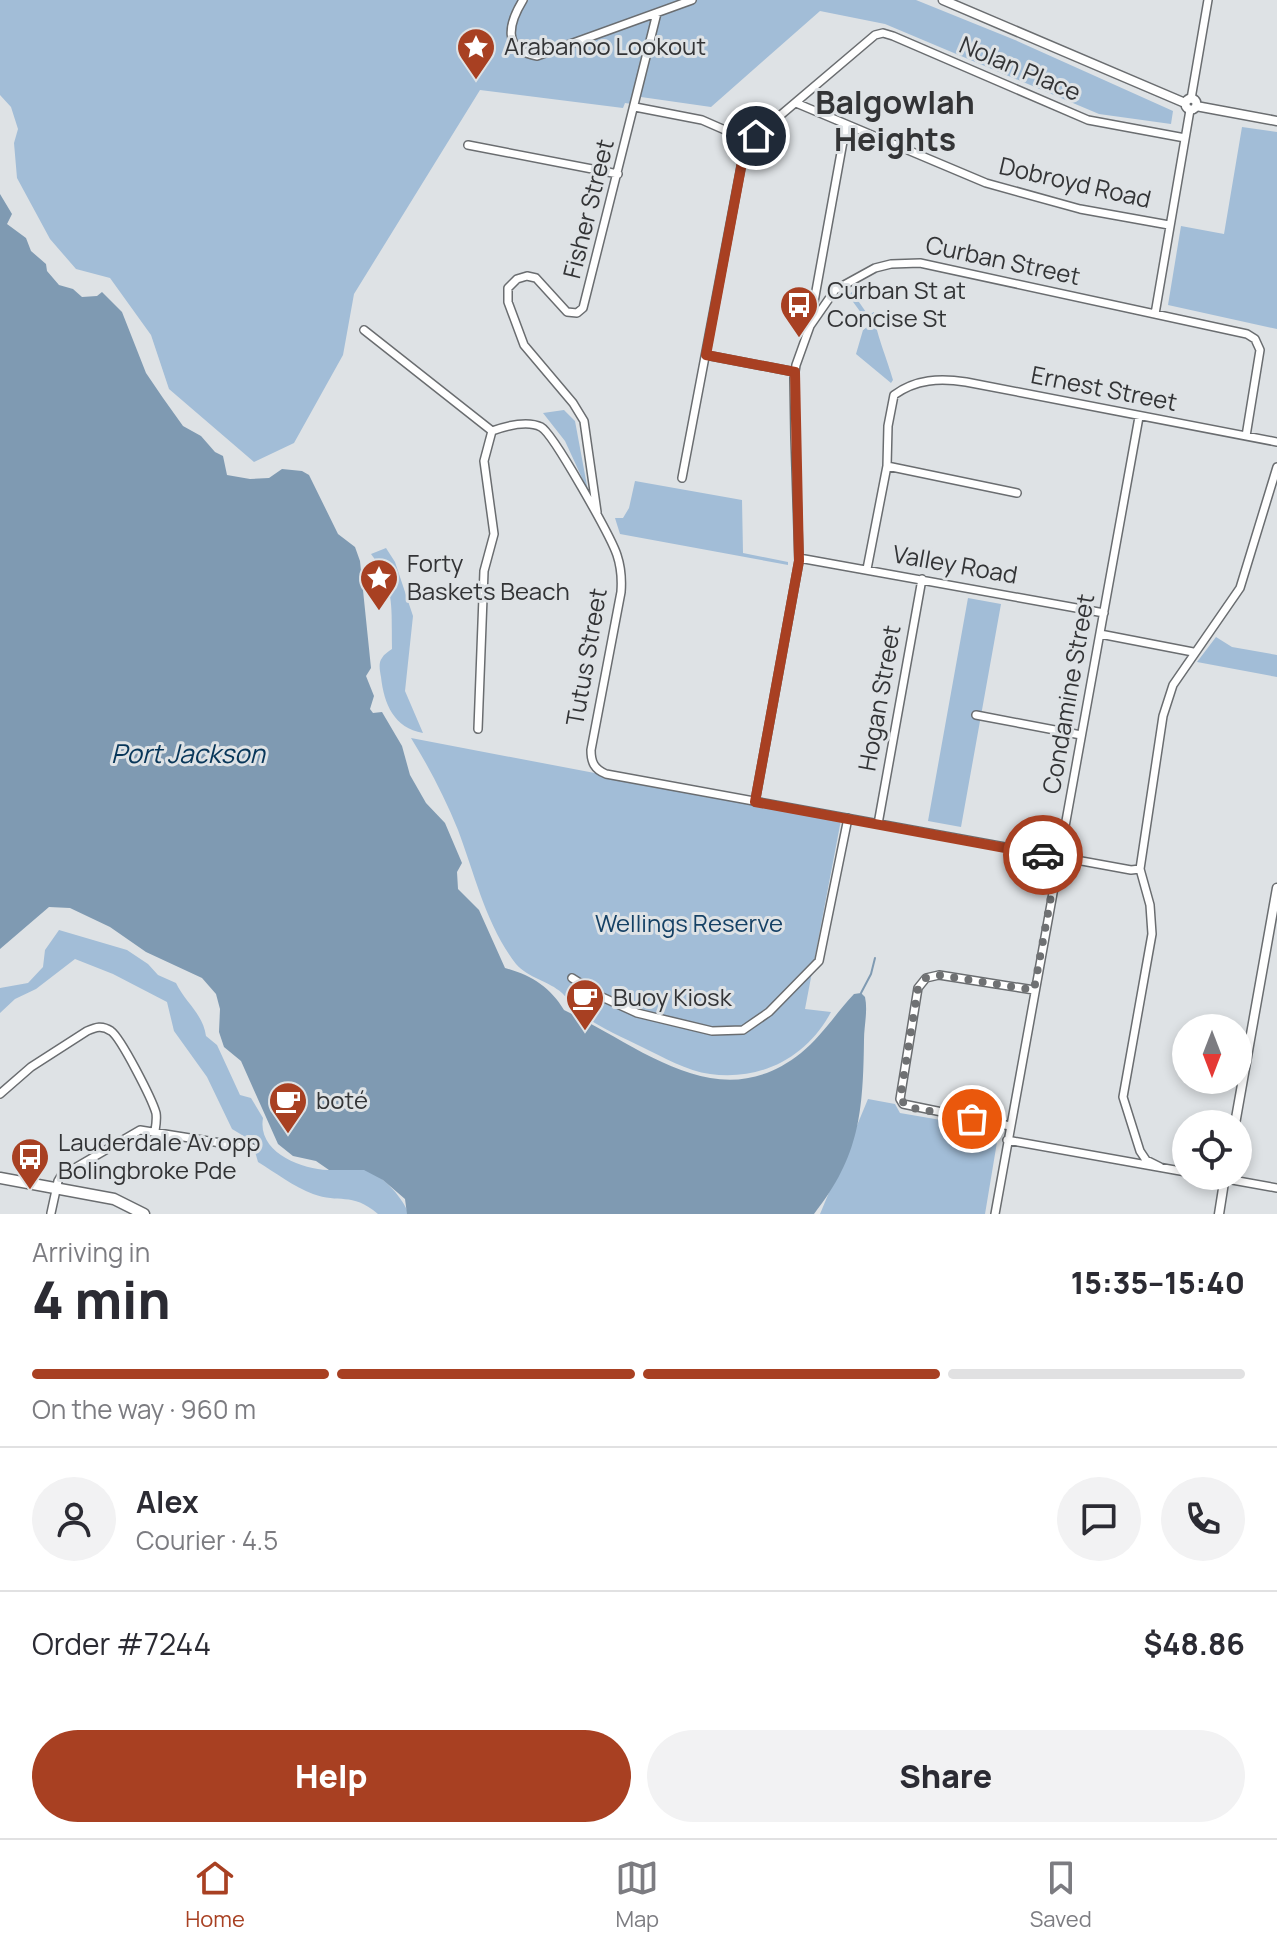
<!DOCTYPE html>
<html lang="en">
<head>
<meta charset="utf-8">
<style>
  body { margin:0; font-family:Manrope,sans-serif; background:#f2f2f3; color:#2b2b33; height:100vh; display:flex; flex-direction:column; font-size:30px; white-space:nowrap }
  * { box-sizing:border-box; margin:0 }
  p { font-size:26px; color:#7c7c81 }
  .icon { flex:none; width:44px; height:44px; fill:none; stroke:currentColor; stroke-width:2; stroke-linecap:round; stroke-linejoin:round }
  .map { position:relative; height:1214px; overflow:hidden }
  .sheet { display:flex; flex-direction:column; background:#fff; flex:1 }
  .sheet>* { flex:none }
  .needle { width:52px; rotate:180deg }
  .tools { position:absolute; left:1172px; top:1014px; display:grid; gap:16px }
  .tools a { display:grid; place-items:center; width:80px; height:80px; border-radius:50%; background:#fff; box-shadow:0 4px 12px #0003; font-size:40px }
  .pin { position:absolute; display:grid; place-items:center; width:68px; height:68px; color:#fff; margin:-34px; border:4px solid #fff; border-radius:50%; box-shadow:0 2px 8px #0007 }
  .courier { position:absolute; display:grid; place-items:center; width:80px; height:80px; margin:-40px; border:6px solid #a84022; border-radius:50%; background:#fff; color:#222; box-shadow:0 2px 10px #0007 }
  .headline em { font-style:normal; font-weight:800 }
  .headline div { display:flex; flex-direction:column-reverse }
  .headline { display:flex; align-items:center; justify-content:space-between; height:136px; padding:0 32px }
  h1 { font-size:52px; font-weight:800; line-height:60px }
  .bar { display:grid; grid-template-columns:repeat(4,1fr); gap:12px 8px; align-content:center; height:96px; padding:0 32px }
  .bar i { height:10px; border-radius:6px; background:#e1e1e2 }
  .bar .on { background:#a84022 }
  .bar p { grid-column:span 4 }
  .line { display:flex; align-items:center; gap:20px; padding:0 32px; border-top:2px solid #e1e1e2 }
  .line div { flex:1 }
  .round { display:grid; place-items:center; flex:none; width:84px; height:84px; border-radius:42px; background:#f2f2f3 }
  .button { display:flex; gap:16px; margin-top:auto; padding:16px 32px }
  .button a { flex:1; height:92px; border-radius:48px; background:#a84022; color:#fff; font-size:32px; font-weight:800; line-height:92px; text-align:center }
  .button a+a { background:#f2f2f3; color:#2b2b33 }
  .dock { display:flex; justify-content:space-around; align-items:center; height:112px; border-top:2px solid #e1e1e2; background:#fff; font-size:22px; color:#7c7c81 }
  .dock a { display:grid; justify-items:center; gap:4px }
  .dock .on { color:#a84022 }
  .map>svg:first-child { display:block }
  .green { fill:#a2bdd7 }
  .water { fill:#7f9ab2 }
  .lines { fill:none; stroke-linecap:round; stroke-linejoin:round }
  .stream { stroke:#7f9ab2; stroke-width:2 }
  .minor-casing { stroke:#6a6d70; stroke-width:10 }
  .tertiary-casing { stroke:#6a6d70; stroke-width:11 }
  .secondary-casing { stroke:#6a6d70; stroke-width:13 }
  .minor { stroke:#fff; stroke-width:7 }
  .tertiary { stroke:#fff; stroke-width:8 }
  .secondary { stroke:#fff; stroke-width:10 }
  .done { stroke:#6f7173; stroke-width:8; stroke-dasharray:0 14.4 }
  .route { stroke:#a84022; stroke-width:10 }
  .labels { text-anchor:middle; stroke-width:6; stroke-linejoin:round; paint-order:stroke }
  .poi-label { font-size:24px; fill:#333436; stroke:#dee2e5; text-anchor:start }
  .street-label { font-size:24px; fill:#333436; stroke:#dee2e5 }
  .park-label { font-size:24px; fill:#154165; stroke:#dee2e5 }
  .water-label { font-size:26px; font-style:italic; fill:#073659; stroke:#dee2e5 }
  .district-label { font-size:32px; font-weight:bold; fill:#333436; stroke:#dee2e5 }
</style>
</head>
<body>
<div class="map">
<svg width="1277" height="1214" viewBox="0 0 1277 1214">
  <rect width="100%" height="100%" fill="#dee2e5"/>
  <path class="green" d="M0,0h916l99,40 158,71 -2,13 -72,-10 -214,-90 -65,-13 -109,96 -77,-11 -2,8 -7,-1 -2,5 -143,-18 -126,204 -11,61 -49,88 -40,19 -85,-73 -18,-54 -41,-57 -34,-9 -26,-30 -33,-61 -3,-35 4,-14 -7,-22 -11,-12z
    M1242,127l35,5v197l-109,-24 13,-79 43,8z
    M852,292l16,23 6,-3c0,17 14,49 19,68l-2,3 -35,-29 7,-24 7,-5 -22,-30z
    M564,410l11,11 13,70 -23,-50 -22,-28z
    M635,481l107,19 1,53 45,9v3l-168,-31 -5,-16h8l6,-10z
    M386,548l9,14 18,54 -8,75 18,42c-29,-5 -39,-29 -42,-56 -1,-6 -3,-14 1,-19 2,-4 6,-6 10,-9 -1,-39 4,-62 -21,-95z
    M968,598l33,6 -40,223 -33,-6z
    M1216,637l16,10 45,8v22l-80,-15z
    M411,738l430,82 -36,189 26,3c-24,45 -69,69 -121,62 -23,-3 -47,-17 -68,-27 -21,-10 -51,-24 -69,-39 -4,-4 -6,-11 -11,-15 -13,-12 -34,-15 -46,-29 -30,-39 -41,-89 -58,-134 -13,-32 -29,-63 -47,-92z
    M59,930l68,20 21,14 10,11 18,8c9,19 27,31 30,53l11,9 23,50 11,3 12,20c-6,34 38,51 65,52 11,1 21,-6 32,-3 21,6 41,28 49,47h-31c-27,-23 -39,-10 -65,-20 -19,-7 -37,-21 -55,-32l-6,-21 -20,-12 -25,-52 -33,-46 -7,-29 -54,-28 -38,-15 -39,30 -21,10 -15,14v-25l28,-5 15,-16 2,-17z
    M868,1099l27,5 5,9 99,17 -14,84h-165z"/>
  <path class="water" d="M0,194l12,20 -5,10 19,14 5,13 15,13 1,7 12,14 14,4 9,8 15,-1 5,-4 20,20 24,61 17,25 20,28 18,10 14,16 8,4 4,19 23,4 19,-1 13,-9 20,2 7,4 29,59 17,13 5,14 11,107 -5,8 8,20 -4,13 3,4 9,-1 20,34 8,29 16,28 19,20 17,40 -5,9 1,17 21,21 26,58c26,7 45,19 59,42 77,36 154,109 237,43 21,-17 35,-40 53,-59l7,-1 4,4c3,14 -1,29 -1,43 -1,71 -4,116 -50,174h-407l-2,-15 -22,-19 -19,-10h-35l-13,-9 -23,-5 -15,-12 -37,-83 -17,-14 -5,-15 1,-23 -4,-15 -14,-16 -56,-26 -36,-25 -40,-19 -21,-1 -49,42z"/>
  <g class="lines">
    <path class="stream" d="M861,993l10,-19 4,-16"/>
    <defs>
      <path id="minor" d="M523,0c-14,23 -22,50 14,56l155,-56
        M1191,99l17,-99
        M796,103l190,80 94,26 89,16
        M635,107l67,13 48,21
        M468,145l150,29
        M1155,314l35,-204
        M810,324l36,-199
        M364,330l128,101 -8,30 10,73 -10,37 -6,158
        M706,355l89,17
        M492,431c14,-5 35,-11 49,-4 12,6 70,110 76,128 4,12 5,24 4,37l-30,158c0,12 3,19 15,24l525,96 9,-1
        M887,466l130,27
        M682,478l62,-327 12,-15 119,-101 8,-2 10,3 195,84 97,18
        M597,512l-13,-91 -11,-18 -49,-58 -16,-43v-14l9,-9 10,-3 9,2 31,34 10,1 6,-5 74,-295
        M799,558l305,55
        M867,569l20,-103 1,-40 6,-31c22,-16 46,-17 72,-13l311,60
        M1100,634l93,18
        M976,715l105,20
        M755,802l44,-241 -4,-124 -1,-59 2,-13 14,-39 25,-36 40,-22 16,-4 29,-1 327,71 8,5 5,11 -14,86
        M878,824l44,-245
        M572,978l30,19 35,16 75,18 31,-1 26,-18 50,-51 29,-143
        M0,1094l31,-27 56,-36c9,-4 15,-6 24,0 10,7 41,68 45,82 1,6 0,12 -1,18
        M1010,1126l-107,-22 -3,-5 18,-111 8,-10 13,-3 95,15
        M1007,1140l179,32
        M1160,1167l-14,-7 -6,-9 -17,-54 29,-163 -2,-29 -10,-36 23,-153 10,-31 67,-97 37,-121
        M1210,1176l67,12
        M51,1213l7,-32 3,-5 79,-46 112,18
        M995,1214l144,-797"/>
      <path id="tertiary" d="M943,0l242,103
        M1185.5 104a5.5 5.5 0 1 1 11 0a5.5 5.5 0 1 1-11 0Z
        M1196,106l81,15
        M1235,1124l42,-236
        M1219,1214l6,-38"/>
      <path id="secondary" d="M0,1178l114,21 30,15"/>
    </defs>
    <use href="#minor" class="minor-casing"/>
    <use href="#tertiary" class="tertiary-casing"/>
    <use href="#secondary" class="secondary-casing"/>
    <use href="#minor" class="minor"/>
    <use href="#tertiary" class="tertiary"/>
    <use href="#secondary" class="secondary"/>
  </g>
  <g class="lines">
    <path class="done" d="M972,1119l-64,-12 -8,-8 18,-111 8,-10 13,-3 95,15 24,-132 -15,-3"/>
    <path class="route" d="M756,136l-9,9 -4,12 -37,198 89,17 4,189 -44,241 288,53"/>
  </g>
  <defs>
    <symbol id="sight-pin" viewBox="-11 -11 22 30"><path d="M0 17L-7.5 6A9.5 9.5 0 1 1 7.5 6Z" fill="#a84022" stroke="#dee2e5"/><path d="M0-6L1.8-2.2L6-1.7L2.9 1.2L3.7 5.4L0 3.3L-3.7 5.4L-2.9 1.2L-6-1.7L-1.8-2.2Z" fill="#fff"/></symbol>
    <symbol id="bus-pin" viewBox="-11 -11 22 30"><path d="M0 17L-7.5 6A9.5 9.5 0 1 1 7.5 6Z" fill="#a84022" stroke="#dee2e5"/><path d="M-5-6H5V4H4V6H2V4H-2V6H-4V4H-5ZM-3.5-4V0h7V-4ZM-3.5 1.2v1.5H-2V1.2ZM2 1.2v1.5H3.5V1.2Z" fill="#fff"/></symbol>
    <symbol id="cafe-pin" viewBox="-11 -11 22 30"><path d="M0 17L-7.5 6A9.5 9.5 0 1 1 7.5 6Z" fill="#a84022" stroke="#dee2e5"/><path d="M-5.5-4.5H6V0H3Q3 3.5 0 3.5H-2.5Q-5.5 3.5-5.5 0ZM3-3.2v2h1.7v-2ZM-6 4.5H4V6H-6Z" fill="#fff"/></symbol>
  </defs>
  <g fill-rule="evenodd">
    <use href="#sight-pin" x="454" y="25" width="44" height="60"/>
    <use href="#bus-pin" x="777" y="283" width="44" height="60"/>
    <use href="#sight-pin" x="357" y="556" width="44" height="60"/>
    <use href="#cafe-pin" x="563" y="976" width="44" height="60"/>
    <use href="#cafe-pin" x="266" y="1079" width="44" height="60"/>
    <use href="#bus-pin" x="8" y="1135" width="44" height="60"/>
  </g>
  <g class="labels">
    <g class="poi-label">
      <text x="504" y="55">Arabanoo Lookout</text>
      <text x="827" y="299">Curban St at<tspan x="827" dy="28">Concise St</tspan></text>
      <text x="407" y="572">Forty<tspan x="407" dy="28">Baskets Beach</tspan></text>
      <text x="613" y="1006">Buoy Kiosk</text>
      <text x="316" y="1109">boté</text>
      <text x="58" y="1151">Lauderdale Av opp<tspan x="58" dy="28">Bolingbroke Pde</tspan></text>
    </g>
    <g class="street-label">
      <text transform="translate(1020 69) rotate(23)" y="8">Nolan Place</text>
      <text transform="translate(1075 183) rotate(13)" y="8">Dobroyd Road</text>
      <text transform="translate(589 209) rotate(-76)" y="8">Fisher Street</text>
      <text transform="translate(1003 261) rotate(12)" y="8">Curban Street</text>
      <text transform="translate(1104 389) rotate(11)" y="8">Ernest Street</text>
      <text transform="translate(955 565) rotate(10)" y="8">Valley Road</text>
      <text transform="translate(587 657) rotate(-80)" y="8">Tutus Street</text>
      <text transform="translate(1069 694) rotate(-80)" y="8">Condamine Street</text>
      <text transform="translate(880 698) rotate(-80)" y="8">Hogan Street</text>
    </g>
    <g class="park-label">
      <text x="689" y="932">Wellings Reserve</text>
    </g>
    <g class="water-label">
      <text x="188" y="763">Port Jackson</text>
    </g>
    <g class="district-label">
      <text x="895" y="114">Balgowlah<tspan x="895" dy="37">Heights</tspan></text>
    </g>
  </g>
</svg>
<div class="tools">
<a><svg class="needle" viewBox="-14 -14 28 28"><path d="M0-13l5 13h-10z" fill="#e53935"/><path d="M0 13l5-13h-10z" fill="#7c7c81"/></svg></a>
<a><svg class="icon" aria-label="locate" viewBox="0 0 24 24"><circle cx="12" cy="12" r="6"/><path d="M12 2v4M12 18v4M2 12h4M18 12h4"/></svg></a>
</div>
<div class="pin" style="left:972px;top:1119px;background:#ea580c"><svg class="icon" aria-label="bag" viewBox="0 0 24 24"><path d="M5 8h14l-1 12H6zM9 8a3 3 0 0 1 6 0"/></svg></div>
<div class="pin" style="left:756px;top:136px;background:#1f2937"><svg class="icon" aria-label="home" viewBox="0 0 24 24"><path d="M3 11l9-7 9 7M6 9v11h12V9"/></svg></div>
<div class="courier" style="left:1043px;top:855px"><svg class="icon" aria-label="car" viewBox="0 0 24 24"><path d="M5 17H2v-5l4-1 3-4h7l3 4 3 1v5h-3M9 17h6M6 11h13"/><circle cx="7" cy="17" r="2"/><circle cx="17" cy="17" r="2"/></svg></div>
</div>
<section class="sheet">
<div class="headline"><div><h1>4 min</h1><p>Arriving in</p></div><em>15:35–15:40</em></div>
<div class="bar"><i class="on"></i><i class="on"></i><i class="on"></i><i></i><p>On the way · 960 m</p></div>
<div class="line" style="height:144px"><a class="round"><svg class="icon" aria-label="person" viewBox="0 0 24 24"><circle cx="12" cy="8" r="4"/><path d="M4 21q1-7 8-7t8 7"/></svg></a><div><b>Alex</b><p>Courier · 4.5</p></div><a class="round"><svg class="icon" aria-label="chat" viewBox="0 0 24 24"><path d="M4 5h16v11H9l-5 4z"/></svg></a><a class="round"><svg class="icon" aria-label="phone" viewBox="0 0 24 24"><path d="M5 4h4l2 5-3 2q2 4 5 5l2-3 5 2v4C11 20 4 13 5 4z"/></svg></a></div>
<div class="line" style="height:104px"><div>Order #7244</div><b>$48.86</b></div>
<div class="button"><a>Help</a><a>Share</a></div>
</section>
<nav class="dock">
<a class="on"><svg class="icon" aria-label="home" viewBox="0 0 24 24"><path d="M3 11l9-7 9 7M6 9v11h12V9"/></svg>Home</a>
<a><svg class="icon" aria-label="map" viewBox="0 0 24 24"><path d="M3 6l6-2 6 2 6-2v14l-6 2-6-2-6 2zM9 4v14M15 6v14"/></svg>Map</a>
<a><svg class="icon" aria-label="saved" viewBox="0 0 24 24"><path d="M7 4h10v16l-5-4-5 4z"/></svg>Saved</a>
</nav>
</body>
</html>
